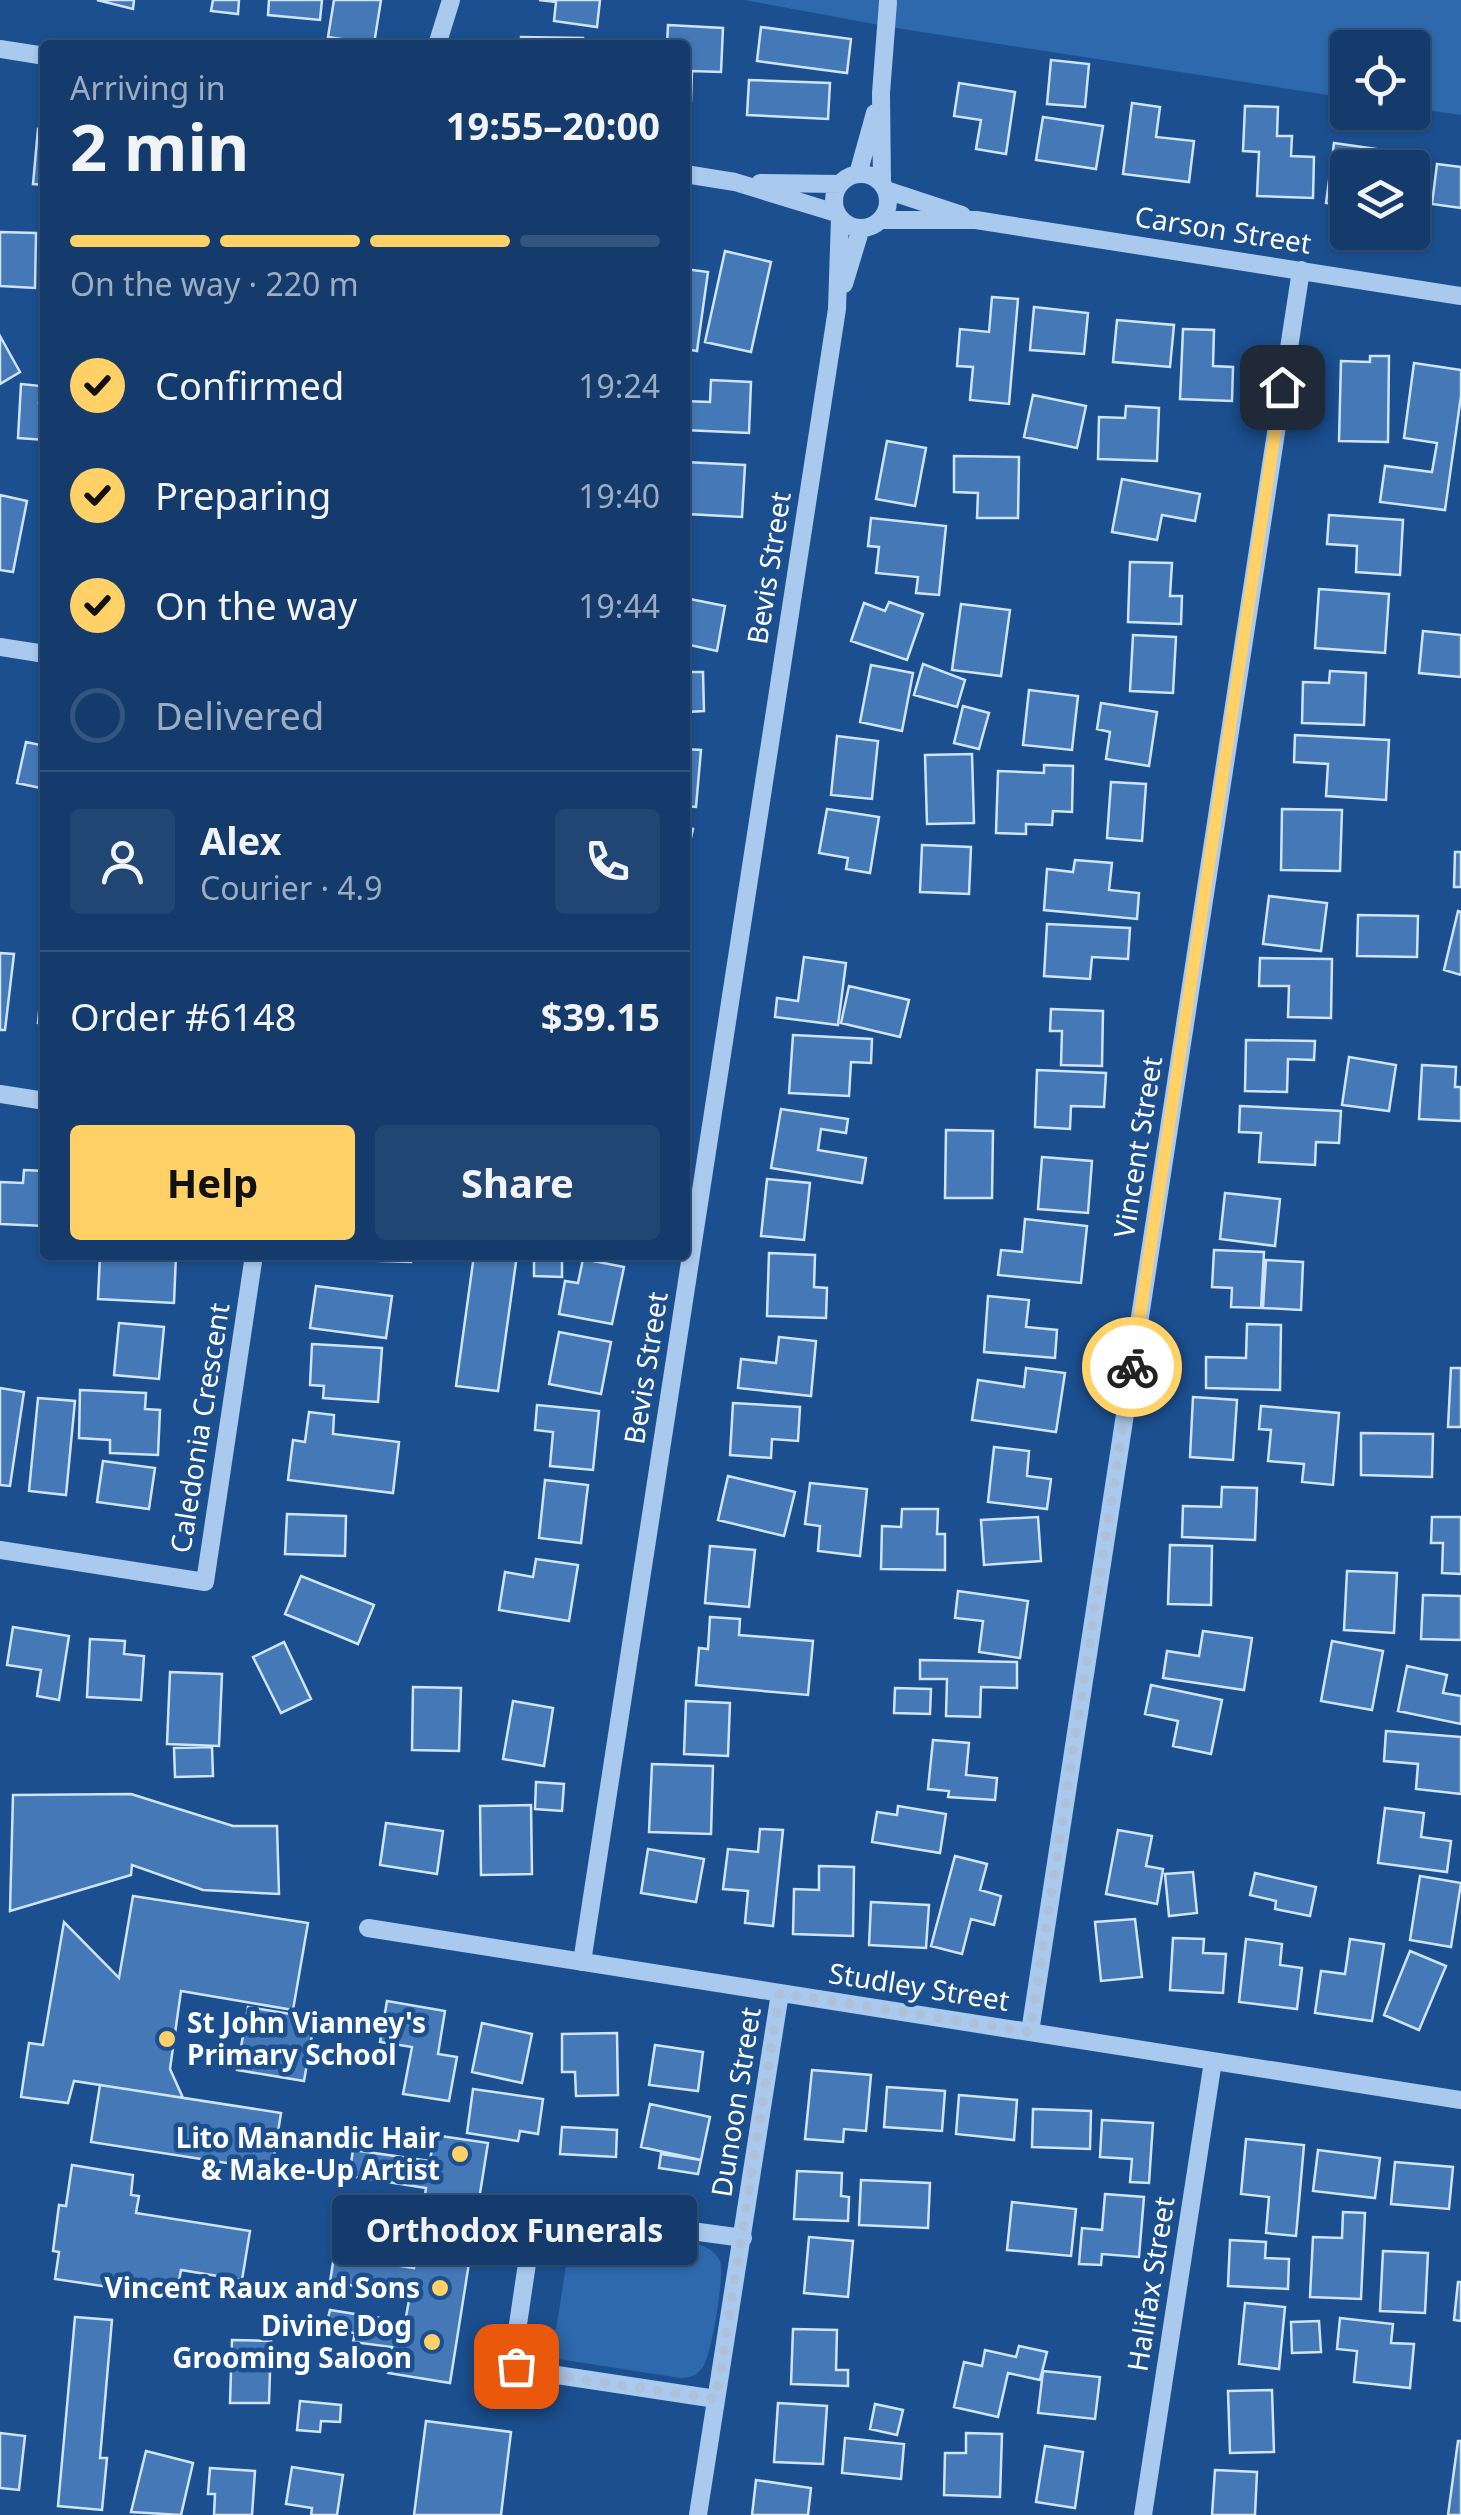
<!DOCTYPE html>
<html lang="en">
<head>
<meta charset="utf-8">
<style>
  body { margin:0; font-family:"Noto Sans",sans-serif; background:#214673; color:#f1f3f6; height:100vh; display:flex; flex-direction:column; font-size:38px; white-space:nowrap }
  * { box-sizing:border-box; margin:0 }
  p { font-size:32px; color:#9dadc1 }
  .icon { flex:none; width:55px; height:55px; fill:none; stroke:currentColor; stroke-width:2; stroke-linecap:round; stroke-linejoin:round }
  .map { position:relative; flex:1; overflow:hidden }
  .drawer { position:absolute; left:40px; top:40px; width:650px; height:1220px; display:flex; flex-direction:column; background:#143b6b; border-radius:10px; box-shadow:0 2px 8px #0004,0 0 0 2px #33557e }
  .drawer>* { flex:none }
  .controls { position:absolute; left:1330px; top:30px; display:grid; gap:20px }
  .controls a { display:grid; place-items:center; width:100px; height:100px; border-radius:10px; background:#143b6b; box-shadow:0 2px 8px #0004,0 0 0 2px #33557e; font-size:50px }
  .pin { position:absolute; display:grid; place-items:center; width:85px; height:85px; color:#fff; margin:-42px; border-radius:20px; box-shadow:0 5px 15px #0006 }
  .courier { position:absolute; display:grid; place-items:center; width:100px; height:100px; margin:-50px; border:8px solid #ffd166; border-radius:50%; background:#fff; color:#222; box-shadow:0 2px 12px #0007 }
  .bubble { position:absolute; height:70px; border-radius:10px; background:#143b6b; box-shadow:0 2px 8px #0004,0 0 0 2px #33557e; font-size:32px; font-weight:700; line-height:70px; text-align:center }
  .overview em { font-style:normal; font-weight:700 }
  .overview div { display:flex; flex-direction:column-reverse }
  .overview { display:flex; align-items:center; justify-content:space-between; height:170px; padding:0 30px }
  h1 { font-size:65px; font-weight:700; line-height:75px }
  .bar { display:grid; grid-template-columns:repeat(4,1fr); gap:15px 10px; align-content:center; height:120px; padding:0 30px }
  .bar i { height:12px; border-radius:8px; background:#33557e }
  .bar .current { background:#ffd166 }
  .bar p { grid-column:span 4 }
  .line { display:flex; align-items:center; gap:25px; padding:0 30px; border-top:2px solid #33557e }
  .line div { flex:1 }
  .round { display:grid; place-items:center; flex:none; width:105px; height:105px; border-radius:10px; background:#214673 }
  ol { padding:0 30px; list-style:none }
  li { display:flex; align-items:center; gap:30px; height:110px }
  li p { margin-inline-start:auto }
  li .icon { padding:10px; border-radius:50%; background:#ffd166; color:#111; stroke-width:4 }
  li:last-child { color:#9dadc1 }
  li i { width:55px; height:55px; border:5px solid #33557e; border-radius:50% }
  .button { display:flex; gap:20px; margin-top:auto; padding:20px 30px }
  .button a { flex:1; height:115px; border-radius:10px; background:#ffd166; color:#111; font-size:40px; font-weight:700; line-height:115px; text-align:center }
  .button a+a { background:#214673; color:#f1f3f6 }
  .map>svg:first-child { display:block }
  .green { fill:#2e69ad }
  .building { fill:#4478b7; stroke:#cfe3fa; stroke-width:2.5 }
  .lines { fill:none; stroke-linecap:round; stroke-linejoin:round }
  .minor { stroke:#a9c9ee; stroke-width:18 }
  .done { stroke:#afc1d8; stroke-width:10; stroke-dasharray:0 18 }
  .route { stroke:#ffd166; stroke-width:12 }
  .poi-dot { fill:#ffd166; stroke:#1b4f8f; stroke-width:4 }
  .labels { text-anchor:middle; stroke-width:9; stroke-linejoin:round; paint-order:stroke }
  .street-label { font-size:28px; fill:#fff; stroke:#1b4f8f }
  .poi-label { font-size:28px; font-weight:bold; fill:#fff; stroke:#1b4f8f; text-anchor:end }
</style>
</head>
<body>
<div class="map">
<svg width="1461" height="2515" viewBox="0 0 1461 2515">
  <rect width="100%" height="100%" fill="#1b4f8f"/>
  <path class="green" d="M745,0h716v115l-48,-7 -1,-60h-64l-1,50 -457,-71z
    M573,2225l-13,17 10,9 100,15 17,-24c13,2 27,6 33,19 5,12 -8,89 -15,102 -5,11 -13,15 -25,15l-128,-20 -17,-10 -5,-21 26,3 11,-71 -26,-4 5,-18 5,-6z"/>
  <path class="building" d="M97,0h37l-1,9z
    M213,0h26l-1,14 -27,-3z
    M269,0h53l-2,20 -52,-5z
    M334,0h47l-7,44 -46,-7z
    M539,0h61l-3,27 -43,-6 2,-19z
    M668,25l55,3 -2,44 -29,-1 -1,30h-6v-56h-18z
    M761,27l90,12 -4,34 -90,-12z
    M521,37l62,1v7h-62z
    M1051,60l38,4 -4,43 -38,-3z
    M749,80l81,3 -2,36 -81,-4z
    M959,83l56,9 -9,62 -30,-5 5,-29 -27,-4z
    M1132,103l28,4 -4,30 38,4 -5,41 -66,-8z
    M1245,106l33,1 -1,29h15l-1,20 23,1 -1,41 -56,-2 2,-44 -16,-1z
    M1043,117l60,9 -7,43 -60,-9z
    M38,129l7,1v55l-12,-1z
    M1334,143l78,11 -2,14h-62v38l-22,-3z
    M1437,164l24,3v41l-29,-4z
    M0,232l36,1 -1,55 -35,-2z
    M725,251l46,11 -20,90 -46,-10z
    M685,269l23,3 -11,79 -12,-2z
    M992,297l26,2 -9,105 -39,-4 3,-33 -16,-1 3,-37 29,3z
    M1034,307l54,6 -4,41 -54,-4z
    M1117,320l57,5 -4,42 -57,-5z
    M1183,329l31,1 -1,36 20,1 -1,34 -52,-2z
    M0,336l20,36 -20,12z
    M1370,356h19l-1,86 -49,-1 2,-80 29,1z
    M1414,363l47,7v26l-16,114 -65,-8 5,-36 47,6 5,-29 -33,-5z
    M711,380l40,2 -2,51 -64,-3v-29l25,1z
    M21,384l20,2 -2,17 6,1v36l-27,-2z
    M1033,395l53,11 -9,42 -53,-11z
    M1126,406l33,2 -2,53 -59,-2 1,-42 26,1z
    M887,441l39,7 -11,58 -39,-7z
    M954,456l65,1 -1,61h-41l1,-25 -24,-1z
    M685,462l60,3 -3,52 -55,-3 2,-30h-4z
    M1122,479l78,15 -5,27 -33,-6 -5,25 -45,-8z
    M0,495l27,6 -14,71 -13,-2z
    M1329,515l74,5 -3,55 -44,-3 1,-26 -30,-2z
    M871,518l75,8 -7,69 -23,-2 2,-16 -42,-4 3,-26 -11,-1z
    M1130,562l42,1 -2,33h12l-1,28 -53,-2z
    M1319,589l70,5 -4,59 -70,-5z
    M685,598l40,8 -8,45 -32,-7z
    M889,602l34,12 -16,46 -56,-19 13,-38 21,8z
    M961,604l49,6 -9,66 -49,-6z
    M1423,631l38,4v42l-42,-4z
    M1133,635l43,2 -3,56 -43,-2z
    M923,664l42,16 -8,27 -43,-12z
    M871,665l42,8 -11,58 -42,-9z
    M1330,671l36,2 -2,52 -62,-2 1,-41 26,1z
    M685,672h18l1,39 -17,1 -2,18z
    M1029,690l49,6 -6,54 -49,-5z
    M1101,703l56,9 -8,54 -43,-7 4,-27 -13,-3z
    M963,706l26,7 -10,36 -25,-6z
    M1295,735l94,5 -3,60 -60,-4 2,-32 -34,-2z
    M837,736l41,5 -6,58 -41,-4z
    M26,742l19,4v43l-28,-6z
    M685,749l16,1 -5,57 -11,-1z
    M972,754l2,69 -47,1 -2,-69z
    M1044,765l29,1 -1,46 -19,-1 -1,14 -26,-1v10l-30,-1 2,-62 46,2z
    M1111,782l35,2 -4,57 -35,-3z
    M827,809l52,8 -9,56 -24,-4 2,-11 -29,-5z
    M1282,809l60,1 -2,61 -59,-1z
    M685,827l8,2 -8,35z
    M922,845l49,2 -2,47 -49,-2z
    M1455,852h6v35h-7z
    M1075,860l37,3 -3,27 30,3 -2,26 -93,-9 3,-41 26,3z
    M1269,896l58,7 -6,48 -58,-7z
    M1458,911l3,1v63l-17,-5z
    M1358,915l60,1 -1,41 -60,-1z
    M1047,924l83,4 -2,31 -36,-2 -2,22 -46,-3z
    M45,949v75l-7,-1z
    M0,953l14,1 -9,76h-5z
    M804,957l42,6 -8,62 -63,-8 2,-19 21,3z
    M1260,958l72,1 -1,59 -43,-1 1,-31h-30z
    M849,986l60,14 -9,37 -59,-14z
    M1051,1009l52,2 -1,55 -41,-1 1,-34h-12z
    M793,1035l79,4 -1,24 -20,-1 -2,34 -60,-3z
    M1246,1040l69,1 -1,19 -26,-1 -1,33 -42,-1z
    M1349,1057l47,8 -7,46 -47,-6z
    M1422,1065l34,2 -1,20h6v34l-42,-2z
    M1037,1070l69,3 -2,34 -33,-1 -1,23 -35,-2z
    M1240,1106l101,5 -2,32 -23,-1 -1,23 -56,-3 2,-29 -22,-1z
    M781,1109l67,10 -2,14 -25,-4 -3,21 48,8 -4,25 -91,-15z
    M946,1130l47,1 -1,67h-47z
    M1042,1157l50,4 -4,52 -50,-4z
    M24,1170l21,1v55l-45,-2v-42l23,1z
    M767,1179l43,4 -6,57 -43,-4z
    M1225,1193l55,6 -5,47 -55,-7z
    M1025,1219l62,7 -6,57 -83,-8 3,-25 21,2z
    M1214,1250l50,2 -3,56 -30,-1 1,-19 -20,-1z
    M769,1253l46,2 -1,32 13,1 -1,30 -59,-2z
    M100,1255h76l-2,48 -76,-4z
    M324,1255h87v7l-87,-3z
    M474,1255h43l-19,136 -42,-5z
    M534,1255h28v22l-28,-1z
    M583,1259l41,8 -12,57 -53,-10 6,-33 13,2z
    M1266,1260l37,2 -2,48 -38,-2z
    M316,1286l76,10 -6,42 -76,-10z
    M988,1296l41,4 -3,27 31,3 -2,28 -71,-6z
    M119,1323l45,4 -5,52 -45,-4z
    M1247,1324l34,1 -1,65 -74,-2v-31l40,1z
    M559,1332l52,10 -10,52 -52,-10z
    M779,1337l37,4 -5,55 -73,-8 3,-29 35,4z
    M312,1344l70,4 -4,54 -55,-4 1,-12 -14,-1z
    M1026,1368l39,5 -9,59 -84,-12 6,-40 46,7z
    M1451,1368h10v59h-13z
    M0,1388l24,4 -14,94 -10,-1z
    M80,1390l66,3 -1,16 15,1 -2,45 -48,-2v-13l-31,-2z
    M1193,1397l44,3 -4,60 -43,-3z
    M38,1398l37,3 -9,94 -37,-4z
    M733,1403l67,4 -2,34 -26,-2 -1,19 -41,-3z
    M537,1405l62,6 -6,59 -43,-4 3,-34 -18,-2z
    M1261,1406l78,7 -6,72 -31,-3 2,-18 -36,-3 3,-31 -12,-1z
    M309,1412l25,3 -1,19 66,8 -6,51 -105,-13 5,-40 12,2z
    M1361,1433l72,1 -1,43 -71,-2z
    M994,1447l35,4 -2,25 24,3 -4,30 -59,-7z
    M103,1461l52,7 -6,41 -52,-7z
    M728,1476l67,16 -11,44 -66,-16z
    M545,1480l43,5 -7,58 -42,-5z
    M810,1483l57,6 -7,67 -42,-5 2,-25 -15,-2z
    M1222,1487l35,1 -2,52 -73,-3 1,-31 38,1z
    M902,1509h36l-1,25h8v36l-64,-1 1,-43 19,1z
    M287,1514l59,2 -1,40 -60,-2z
    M1038,1517l3,44 -57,4 -3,-45z
    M1432,1517h29v57l-19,-1 1,-30h-12z
    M1170,1545l42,1 -1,59 -43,-1z
    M710,1546l45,4 -6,57 -44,-4z
    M536,1559l42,6 -9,56 -70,-11 6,-38 28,5z
    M1347,1571l50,2 -3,60 -50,-3z
    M301,1576l73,29 -16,39 -73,-30z
    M958,1591l70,10 -8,57 -41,-6 4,-31 -28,-3z
    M1423,1595l38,1v44l-40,-1z
    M710,1617l30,2 -1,16 74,6 -5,54 -112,-10 3,-37 9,1z
    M13,1627l56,9 -10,64 -22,-4 4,-26 -34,-5z
    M1203,1631l49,7 -8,52 -81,-12 4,-27 32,5z
    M90,1639l35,2 -1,13 20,2 -3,44 -54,-3z
    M1332,1641l51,10 -11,59 -51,-9z
    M284,1642l27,57 -30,14 -28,-56z
    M920,1660l97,2v26l-36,-1 -1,30 -34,-1 1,-37h-27z
    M1407,1666l40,9 -4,18 18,3v28l-63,-13z
    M170,1672l52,2 -3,72 -52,-2z
    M1151,1685l71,15 -11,54 -38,-8 5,-25 -33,-7z
    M413,1687l48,1 -2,63 -47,-1z
    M895,1688l36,1 -1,25 -36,-1z
    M513,1701l40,7 -9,58 -41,-7z
    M686,1701l44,2 -2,53 -44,-2z
    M1386,1731l75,6v57l-45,-5 2,-25 -34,-3z
    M933,1740l36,3 -3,32 31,3 -2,22 -47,-3 1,-6 -21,-2z
    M212,1747l1,29 -38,1 -1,-29z
    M652,1764l61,2 -2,68 -62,-2z
    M536,1782l28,2 -2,27 -27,-2z
    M131,1794l102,32h44l2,68 -76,-4 -71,-25 -1,10 -121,36 3,-116z
    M531,1805l1,69 -51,1 -1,-69z
    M898,1806l48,8 -6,39 -68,-11 5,-30 20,3z
    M1385,1808l39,5 -3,24 30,4 -4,31 -69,-9z
    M386,1823l57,8 -6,43 -57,-9z
    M760,1829l23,1 -10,96 -28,-3 3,-32 -25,-2 5,-40 30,3z
    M1118,1830l34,6 -6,30 17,3 -6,35 -51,-10z
    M648,1849l56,10 -8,43 -55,-9z
    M955,1856l32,8 -7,26 21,6 -7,29 -23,-6 -9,35 -31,-8z
    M819,1866l35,1 -1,69 -60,-2 1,-45 25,1z
    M1193,1872l4,41 -28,3 -4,-42z
    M1255,1873l61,14 -6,29 -35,-7 1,-8 -26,-6z
    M1420,1876l41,7 -10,64 -41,-7z
    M133,1896l175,27 -15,87 -112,-19 -11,78 13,29 -109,-17 -6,22 -47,-6 8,-54 14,2 21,-123 55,56z
    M871,1902l58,3 -3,43 -57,-3z
    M1135,1919l7,58 -41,4 -6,-59z
    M1173,1938l31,1 -1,14 23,1 -3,39 -53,-3z
    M1246,1939l36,5 -2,21 22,3 -5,41 -58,-7z
    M1350,1939l34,5 -12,77 -57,-8 6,-42 24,3z
    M1410,1951l36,15 -27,64 -35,-15z
    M387,2001l58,10 -7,43 19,3 -8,44 -46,-7 9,-47 -32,-5z
    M248,2007l67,11 -11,63 -67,-11z
    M482,2023l50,11 -10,49 -50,-11z
    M617,2033l1,62 -42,1 -1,-24h-13v-38z
    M655,2045l48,7 -5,39 -49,-6z
    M812,2070l59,5 -5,56 -22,-2 -1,13 -38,-3z
    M100,2085l181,28 -9,57 -181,-28z
    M887,2087l58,4 -3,40 -58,-4z
    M473,2089l70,10 -5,35 -18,-3 -2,10 -51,-8z
    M959,2095l58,5 -3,40 -58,-6z
    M650,2104l60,13 -9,43 -60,-13z
    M1033,2109l58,2 -1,38 -58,-2z
    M1102,2120l51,3 -4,60 -19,-1 2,-23 -32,-2z
    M562,2127l55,3 -1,27 -56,-3z
    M434,2135l54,8 -38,240 -62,-10 4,-26 -39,-5 2,-9 -10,-1 1,-7 -19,-3 3,-12 75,12 5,-27 -80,-13 4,-26 80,12 4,-26 -49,-8 4,-26 49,7 4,-27 -77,-12 4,-26 77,11z
    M1246,2139l58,6 -8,91 -30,-3 3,-36 -28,-3z
    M1318,2150l62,8 -5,40 -62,-7z
    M661,2154l40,6 -3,14 -39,-6z
    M1395,2162l58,5 -4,42 -58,-5z
    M72,2165l61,10 -2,20 8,1 -3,17 114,18 -8,49 -61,-10 -5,27 -121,-18 4,-27 -6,-1 6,-46 7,1z
    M797,2171l45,2 -1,23 8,1 -1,24 -54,-2z
    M861,2180l69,3 -2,45 -69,-3z
    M1105,2194l39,3 -5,60 -37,-3 -1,11 -22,-1 3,-36 20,2z
    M1012,2202l64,7 -5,47 -64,-6z
    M1343,2212l22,1 -4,86 -51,-2 3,-60 29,1z
    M809,2237l44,4 -5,56 -44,-4z
    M1230,2240l36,2 -1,16 24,1 -1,30 -60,-3z
    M1383,2251l45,2 -3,60 -45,-2z
    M1458,2282h3v39l-7,-1z
    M1245,2303l40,4 -6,62 -40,-5z
    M75,2317l37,3 -12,138h7l-5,52 -44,-4z
    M1340,2318l53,6 -2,19 23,1 -4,44 -56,-6 3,-31 -20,-2z
    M1319,2321l2,31 -29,1 -1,-31z
    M793,2329l44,1 -1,40h12v16l-57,-2z
    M232,2340l39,1 -2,62h-39z
    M1019,2346l28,6 -7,28 -32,-7 -10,44 -44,-10 10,-45 18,4 3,-16 31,7z
    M1043,2371l57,6 -5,42 -57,-6z
    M1272,2390l2,62 -44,1 -2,-62z
    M300,2401l41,4 -1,17 -19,-1 -1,11 -23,-2z
    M778,2403l49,3 -4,58 -49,-2z
    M875,2404l28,6 -6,25 -27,-6z
    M426,2421l85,11 -10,83h-87z
    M0,2433l25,3 -6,54 -19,-2z
    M966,2433l36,1 -2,63 -56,-2 1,-42h21z
    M845,2438l59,6 -3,35 -59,-6z
    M1458,2441h3v74h-13z
    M1045,2446l38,6 -8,56 -39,-6z
    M146,2451l47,12 -12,52 -50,-3z
    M292,2467l51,8 -6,40h-26l1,-7 -26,-4z
    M210,2468l45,3 -3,44h-38l1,-21h-7z
    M1215,2470l42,2 -2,43h-43z
    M756,2480l55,8 -3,27h-56z"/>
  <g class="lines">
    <path class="minor" d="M437,45l14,-45
      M0,49l45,7
      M685,174l50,8 101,31
      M858,174l17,-61
      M834 201a27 27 0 1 1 54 0a27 27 0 1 1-54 0Z
      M760,183l80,1
      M882,184l-1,-91 7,-91
      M886,190l76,25
      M880,220h96l485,76
      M844,284l17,-56
      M0,647l45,7
      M0,1094l45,7
      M0,1550l205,32 49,-327
      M368,1928l1093,172
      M582,1962l255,-1653 3,-91
      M1030,2032l271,-1762
      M716,2399l-192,-29 -8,-4 -3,-8 20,-135 12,-12 198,27
      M698,2515l82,-522
      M1143,2515l70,-454"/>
  </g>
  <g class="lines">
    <path class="done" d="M516,2366l68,14 132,19 64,-406 250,39 102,-665"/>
    <path class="route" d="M1132,1367l150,-980"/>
  </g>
  <g class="poi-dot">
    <circle cx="167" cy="2039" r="10"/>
    <circle cx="460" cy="2154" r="10"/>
    <circle cx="440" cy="2288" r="10"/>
    <circle cx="432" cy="2342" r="10"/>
  </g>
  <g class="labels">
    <g class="street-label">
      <text transform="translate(1223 230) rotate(9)" y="10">Carson Street</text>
      <text transform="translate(769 568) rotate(-81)" y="10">Bevis Street</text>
      <text transform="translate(1138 1147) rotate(-81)" y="10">Vincent Street</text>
      <text transform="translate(646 1368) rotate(-81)" y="10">Bevis Street</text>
      <text transform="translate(200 1428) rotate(-81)" y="10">Caledonia Crescent</text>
      <text transform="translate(919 1987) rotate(9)" y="10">Studley Street</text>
      <text transform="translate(736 2102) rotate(-81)" y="10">Dunoon Street</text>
      <text transform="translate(1151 2284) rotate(-81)" y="10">Halifax Street</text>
    </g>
    <g class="poi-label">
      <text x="187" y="2033" text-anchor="start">St John Vianney's<tspan x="187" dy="32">Primary School</tspan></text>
      <text x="440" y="2148">Lito Manandic Hair<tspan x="440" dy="32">&amp; Make-Up Artist</tspan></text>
      <text x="420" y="2298">Vincent Raux and Sons</text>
      <text x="412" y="2336">Divine Dog<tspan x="412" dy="32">Grooming Saloon</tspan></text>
    </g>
  </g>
</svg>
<div class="controls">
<a><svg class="icon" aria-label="locate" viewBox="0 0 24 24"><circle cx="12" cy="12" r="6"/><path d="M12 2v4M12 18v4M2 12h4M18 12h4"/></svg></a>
<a><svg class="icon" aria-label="layers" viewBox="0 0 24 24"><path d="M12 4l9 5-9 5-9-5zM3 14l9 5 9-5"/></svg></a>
</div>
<div class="pin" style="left:516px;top:2366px;background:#ea580c"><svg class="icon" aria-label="bag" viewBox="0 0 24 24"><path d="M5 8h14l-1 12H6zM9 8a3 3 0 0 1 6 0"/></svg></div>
<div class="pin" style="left:1282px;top:387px;background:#1f2937"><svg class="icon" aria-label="home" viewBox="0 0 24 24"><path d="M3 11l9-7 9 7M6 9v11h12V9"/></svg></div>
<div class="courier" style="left:1132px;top:1367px"><svg class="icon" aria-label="bike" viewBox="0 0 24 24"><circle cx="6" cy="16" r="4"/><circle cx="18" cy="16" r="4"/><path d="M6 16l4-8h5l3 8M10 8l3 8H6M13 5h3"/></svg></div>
<div class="bubble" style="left:332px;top:2195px;width:365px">Orthodox Funerals</div>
<section class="drawer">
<div class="overview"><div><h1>2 min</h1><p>Arriving in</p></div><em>19:55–20:00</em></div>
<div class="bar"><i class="current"></i><i class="current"></i><i class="current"></i><i></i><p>On the way · 220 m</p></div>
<ol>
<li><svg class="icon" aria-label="check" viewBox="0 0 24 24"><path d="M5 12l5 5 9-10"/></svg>Confirmed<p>19:24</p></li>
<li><svg class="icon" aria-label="check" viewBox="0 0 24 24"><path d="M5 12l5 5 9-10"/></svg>Preparing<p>19:40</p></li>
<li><svg class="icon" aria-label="check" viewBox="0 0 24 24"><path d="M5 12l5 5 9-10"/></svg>On the way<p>19:44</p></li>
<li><i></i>Delivered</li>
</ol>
<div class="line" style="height:180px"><a class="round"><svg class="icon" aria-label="person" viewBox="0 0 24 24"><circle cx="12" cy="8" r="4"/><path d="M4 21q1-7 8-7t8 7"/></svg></a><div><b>Alex</b><p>Courier · 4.9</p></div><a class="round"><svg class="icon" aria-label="phone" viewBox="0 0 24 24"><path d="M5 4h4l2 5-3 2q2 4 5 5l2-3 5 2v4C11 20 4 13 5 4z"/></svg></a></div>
<div class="line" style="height:130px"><div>Order #6148</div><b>$39.15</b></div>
<div class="button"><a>Help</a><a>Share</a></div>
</section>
</div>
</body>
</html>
